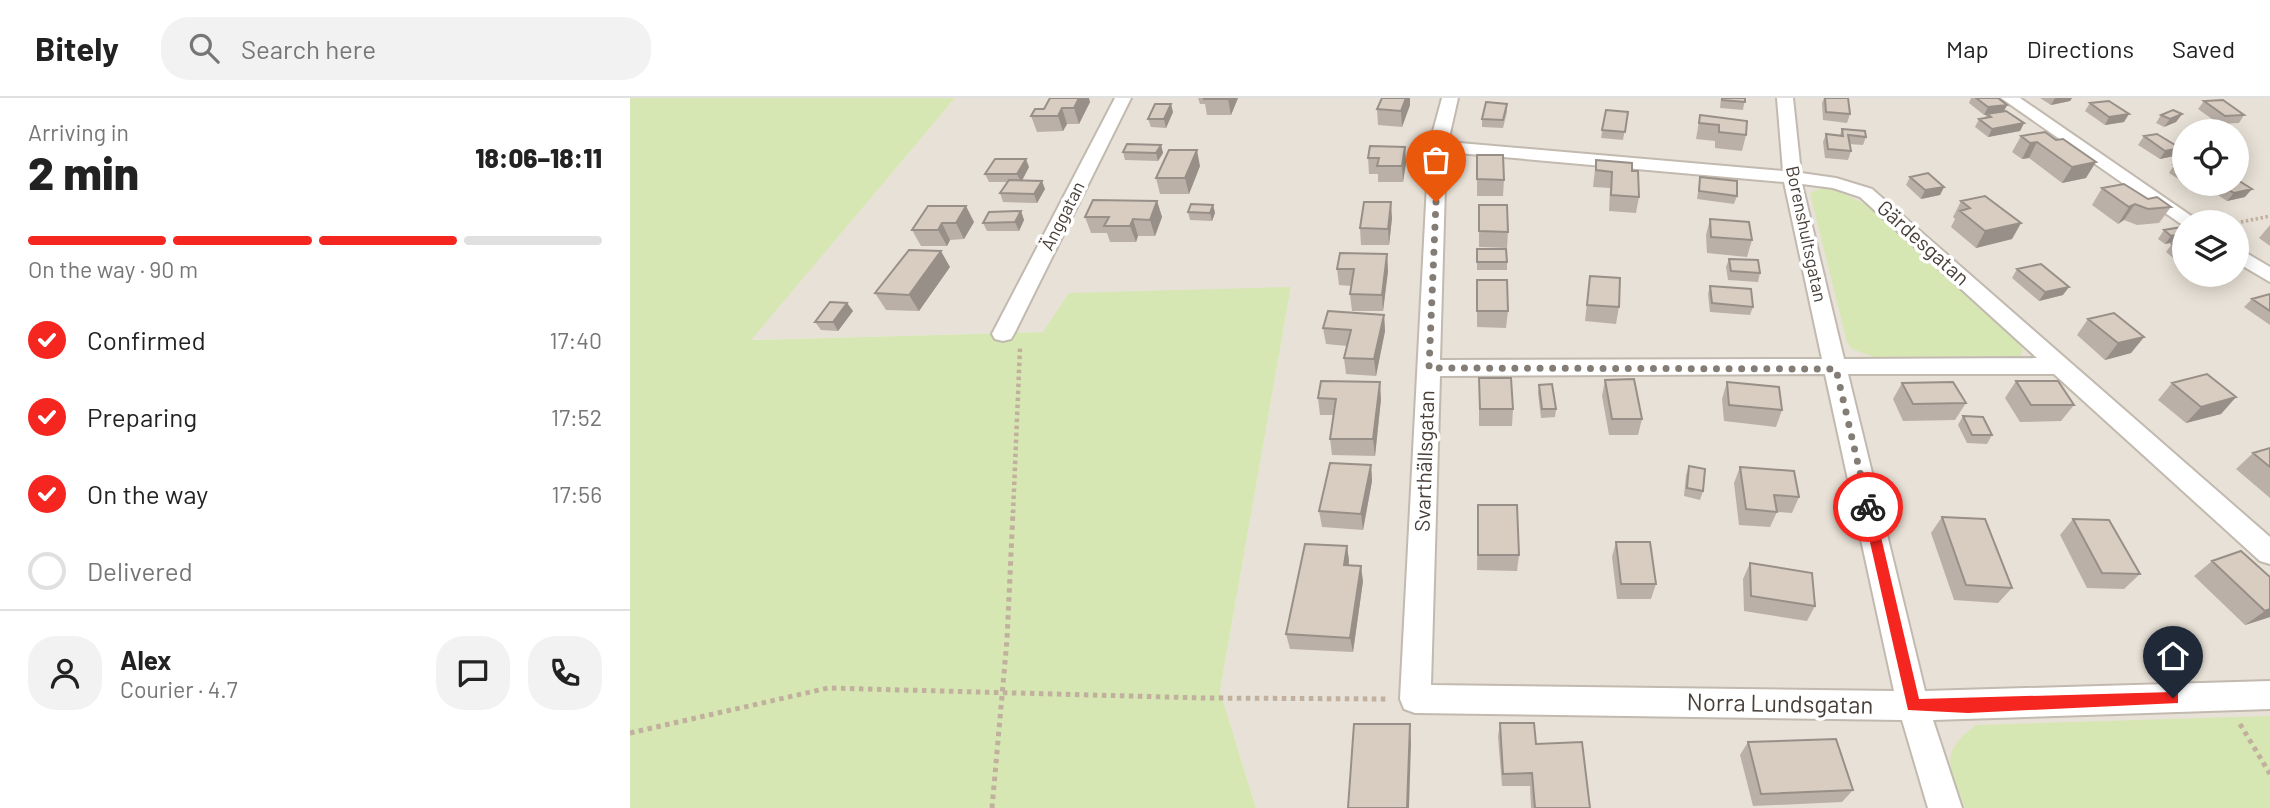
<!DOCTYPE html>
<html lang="en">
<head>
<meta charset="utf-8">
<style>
  body { margin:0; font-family:Barlow,sans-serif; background:#f2f2f2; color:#222; height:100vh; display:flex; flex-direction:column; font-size:26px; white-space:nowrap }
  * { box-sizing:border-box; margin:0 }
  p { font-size:23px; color:#767676 }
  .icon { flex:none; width:38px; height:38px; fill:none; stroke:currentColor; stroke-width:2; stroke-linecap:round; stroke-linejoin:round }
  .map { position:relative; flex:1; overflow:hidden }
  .panel { display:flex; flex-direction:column; background:#fff; width:630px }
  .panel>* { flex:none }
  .tools { position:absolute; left:1542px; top:21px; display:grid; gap:14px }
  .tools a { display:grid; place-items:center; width:77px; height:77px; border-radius:50%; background:#fff; box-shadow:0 4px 18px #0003; font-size:35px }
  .pin { position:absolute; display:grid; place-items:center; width:60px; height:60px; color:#fff; margin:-72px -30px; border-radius:50% 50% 50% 0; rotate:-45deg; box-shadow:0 0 7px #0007 }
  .pin .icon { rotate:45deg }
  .courier { position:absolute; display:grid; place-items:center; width:70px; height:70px; margin:-35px; border:5px solid #f52520; border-radius:50%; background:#fff; color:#222; box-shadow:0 2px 9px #0007 }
  .head em { font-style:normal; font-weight:800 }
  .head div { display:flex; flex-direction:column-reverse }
  .head { display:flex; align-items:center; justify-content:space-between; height:119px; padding:0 28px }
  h1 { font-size:46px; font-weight:800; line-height:52px }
  .bar { display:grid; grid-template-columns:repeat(4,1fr); gap:10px 7px; align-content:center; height:84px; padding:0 28px }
  .bar i { height:9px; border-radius:5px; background:#e0e0e0 }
  .bar .current { background:#f52520 }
  .bar p { grid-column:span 4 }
  .line { display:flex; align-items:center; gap:18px; padding:0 28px; border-top:2px solid #e0e0e0 }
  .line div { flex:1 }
  .round { display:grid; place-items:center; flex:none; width:74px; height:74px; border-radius:28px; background:#f2f2f2 }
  ol { padding:0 28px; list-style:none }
  li { display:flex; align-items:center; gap:21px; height:77px }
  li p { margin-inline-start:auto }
  li .icon { padding:7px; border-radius:50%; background:#f52520; color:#fff; stroke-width:4 }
  li:last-child { color:#767676 }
  li i { width:38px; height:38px; border:4px solid #e0e0e0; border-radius:50% }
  header { display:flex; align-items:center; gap:42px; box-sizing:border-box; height:98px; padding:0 35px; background:#fff; border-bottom:2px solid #e0e0e0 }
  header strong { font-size:33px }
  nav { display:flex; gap:38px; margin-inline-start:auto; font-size:24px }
  .search { width:490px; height:63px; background:#f2f2f2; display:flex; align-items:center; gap:18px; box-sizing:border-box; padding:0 24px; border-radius:28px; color:#767676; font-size:26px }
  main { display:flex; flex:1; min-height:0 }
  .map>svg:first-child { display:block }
  .residential { fill:#e8e1d7; fill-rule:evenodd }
  .green { fill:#d6e7b3 }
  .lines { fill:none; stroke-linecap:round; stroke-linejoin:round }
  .minor-casing { stroke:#c2b9af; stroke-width:4 }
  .path-far2 { stroke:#c1b09d; stroke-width:3.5; stroke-dasharray:2.5 2.5; stroke-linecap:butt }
  .path-far1 { stroke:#c1b09d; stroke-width:4.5; stroke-dasharray:3.5 3.5; stroke-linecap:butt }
  .path { stroke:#c1b09d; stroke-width:5; stroke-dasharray:4.5 4.5; stroke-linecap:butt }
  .minor { fill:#fff; fill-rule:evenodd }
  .wall { fill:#bbb0a7 }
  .shaded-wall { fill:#989088 }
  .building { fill:#d9cdc2; stroke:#989088; stroke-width:2 }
  .route { fill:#f52520 }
  .done { stroke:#847d76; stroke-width:7; stroke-dasharray:0 12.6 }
  .labels { text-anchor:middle; stroke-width:7; stroke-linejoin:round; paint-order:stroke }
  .far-street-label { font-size:18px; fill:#483f38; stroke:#fff }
  .street-label { font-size:21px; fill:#483f38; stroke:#fff }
  .near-street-label { font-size:24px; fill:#483f38; stroke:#fff }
</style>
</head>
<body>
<header>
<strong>Bitely</strong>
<div class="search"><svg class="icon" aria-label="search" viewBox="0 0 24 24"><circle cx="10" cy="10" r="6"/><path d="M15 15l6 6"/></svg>Search here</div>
<nav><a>Map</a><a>Directions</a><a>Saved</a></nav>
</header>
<main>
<section class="panel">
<div class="head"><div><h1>2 min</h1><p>Arriving in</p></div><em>18:06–18:11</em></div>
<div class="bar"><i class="current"></i><i class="current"></i><i class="current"></i><i></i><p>On the way · 90 m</p></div>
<ol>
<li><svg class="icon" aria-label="check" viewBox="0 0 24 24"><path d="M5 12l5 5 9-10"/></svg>Confirmed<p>17:40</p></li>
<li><svg class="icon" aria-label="check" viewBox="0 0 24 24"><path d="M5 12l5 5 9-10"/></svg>Preparing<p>17:52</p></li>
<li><svg class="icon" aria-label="check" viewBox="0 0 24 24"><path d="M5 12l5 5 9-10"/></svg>On the way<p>17:56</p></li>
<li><i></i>Delivered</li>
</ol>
<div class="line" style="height:126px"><a class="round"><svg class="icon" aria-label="person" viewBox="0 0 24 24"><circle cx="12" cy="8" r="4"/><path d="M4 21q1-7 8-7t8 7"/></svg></a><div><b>Alex</b><p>Courier · 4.7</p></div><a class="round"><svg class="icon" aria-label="chat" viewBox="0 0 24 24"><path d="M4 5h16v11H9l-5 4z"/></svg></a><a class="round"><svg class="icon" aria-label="phone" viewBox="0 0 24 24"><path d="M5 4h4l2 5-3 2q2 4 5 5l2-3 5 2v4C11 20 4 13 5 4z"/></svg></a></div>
</section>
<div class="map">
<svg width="1640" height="710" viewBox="0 0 1640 710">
  <rect width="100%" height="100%" fill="#f4efe9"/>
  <path class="residential" d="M325,0h1315v710h-1014l-36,-117 71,-404 -247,45 -294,8zM1554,33h52v53h-52zM1554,124h52v53h-52z"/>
  <path class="green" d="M0,0h325l-204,242 292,-8 26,-39 222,-6 -71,404 36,117h-626z
    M1192,90l14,2 35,17 149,137 3,7 -3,5 -146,1 -22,-8 -5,-7 -37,-149z
    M1640,618v92h-305c-14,-41 -29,-53 11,-83z"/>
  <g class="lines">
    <defs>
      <path id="minor" d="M485,0h16l-117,236 -3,5 -8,2 -8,-2 -3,-5z
        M812,0h16l-10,44 335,29 -6,-73h16l8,75 35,5 36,11 398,348v27l-10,-3 -206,-187h-206l77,317 345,-10v28l-337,11 29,88h-34l-26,-88 -487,-7 -11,-4 -4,-10 29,-553zM816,54l338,30 38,177 -382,1zM1172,86l31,4 27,9 177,161 -193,1zM1195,276l69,317 -463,-6 9,-309z
        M1371,0h19l180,124h-16v4z
        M1606,149l34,20v15l-34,-20z"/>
    </defs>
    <use href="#minor" class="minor-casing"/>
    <path class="path-far2" d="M1606,125l34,-7"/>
    <path class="path-far1" d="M383,415l7,-165"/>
    <path class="path" d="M1610,626l30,50
      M0,635l198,-45 377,10 182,1
      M362,710l15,-168 6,-129"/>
    <use href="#minor" class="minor"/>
  </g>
  <path class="wall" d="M568,0h40l-7,17h-24l-2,-11h-5z
    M752,0h28v7l-8,22 -24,-2 -1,-16z
    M1091,0h24l-2,12 -23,-2z
    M1194,0h24l2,16 -3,9 -24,-3 -1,-17z
    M1341,0h27l9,7 -3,6 20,12 -4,8 -32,6 -13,-10 4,-8 6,-1 1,-3h-2l-15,-12z
    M1410,0h32l-2,3 -19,4z
    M1574,3l40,14 -5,8 -20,1 -21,-15z
    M460,4l-11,22h-12l-4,7 -26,1 -6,-16 13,-7z
    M1460,5l34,19 -19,3 -20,-14z
    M877,6v8l-4,16 -21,-1v-8z
    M976,12l22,2 -5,28 -22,-2z
    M543,14l-7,16 -15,-1 -3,-8z
    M1552,16l-6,8 -12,5 -8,-4 5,-8z
    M1070,17l46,20 -4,16 -27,-3v-7l-19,-2z
    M1212,31l24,8 -3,8 -14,-1 2,7 -3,9 -23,-2 -2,-16 3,-8 14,1z
    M1415,34l41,46 -24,5 -33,-25 -7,1 -10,-7 9,-16z
    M1514,38l30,20 -14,3 -22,-14z
    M531,47l2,8 -5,8 -33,-1 -2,-8z
    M775,49l1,16 -3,19h-25v-8h-9l-1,-16z
    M847,57l27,25 -1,16h-26z
    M966,62l36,11 7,26 -3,16 -27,-2 1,-23 -17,-1z
    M1554,65v19h-1l-14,-9 5,-8z
    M570,68l-11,28h-29l-4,-16z
    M399,69l-7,14 23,8 -8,14 -34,-1 -3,-9 7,-11h-18l-4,-8z
    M1070,79l37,19 -3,8 -37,-5z
    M1280,79l34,10 -4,8 -19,4 -15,-14z
    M1571,86h35l9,13 -18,4z
    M1472,90l46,11 23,8 -12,16 -22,2 -13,-5 -6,4 -26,-19z
    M527,103l5,16 -7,19h-17l-2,6h-26l-3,-9h-16l-6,-16z
    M1331,103l60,22 -9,16 -36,9 -25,-21 4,-8 -2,-2z
    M583,107l2,8 -3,8 -22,-1 -2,-8z
    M849,107l29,27 -1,16 -28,-1z
    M298,108l46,16 -10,17 -14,1 -3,6h-26l-9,-16z
    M391,113l3,9 -5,11h-32l-4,-8z
    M762,120l-3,27h-28l-1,-17z
    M1080,121l42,21 -5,17 -40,-4 -1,-18z
    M1640,127v21l-11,-8z
    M1554,130v11l-1,1 -18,4 -7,-5 6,-9z
    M1554,144v25l-18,-15 6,-8z
    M847,151l30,13v8h-30z
    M757,156l1,17 -5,40h-31l-2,-17 1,-8 -12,-1 -2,-16z
    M1099,161l31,14 -2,9 -30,-2 -2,-13z
    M320,169l-31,44 -33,-1 -11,-17z
    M1387,171l46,26 -24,6 -27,-23z
    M960,178l29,31 -3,17 -31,-3z
    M847,182l31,31 -2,17 -29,-1z
    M1080,188l43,21 -3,8 -40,-3 -2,-18z
    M1640,196v31l-26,-18 8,-8z
    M217,205l6,8 -15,20 -17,-1 -6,-8z
    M754,217l1,16 -9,45 -30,-2 -2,-16 3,-12 -21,-2 -3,-16z
    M1458,221l56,18 -13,16 -26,7 -28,-25z
    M849,280l34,31 -1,17h-33z
    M975,282l37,39 -4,16h-29l-7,-39z
    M1386,283l58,24 -13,16 -41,1 -15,-24z
    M1097,284l55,28 -6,17 -52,-6 -2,-22z
    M1272,285l64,20 -11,17 -52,1 -10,-22z
    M1542,285l64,14 -15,17 -35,9 -28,-23z
    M909,287l17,24 -1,8 -14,1 -3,-25z
    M688,300l63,1 -6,57 -43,-1 -2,-16 3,-24h-13z
    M1333,318l29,19 -5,9 -20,-1 -9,-18z
    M1640,350v50l-34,-29 17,-16z
    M741,367l1,16 -9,49 -41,-3 -3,-16z
    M1059,368l14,25 -3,9 -16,-4 2,-21z
    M1110,369l59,30 -7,16 -15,-1 -7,15 -31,-2 -5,-42z
    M848,407l41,50 -2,16 -40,-1z
    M1312,419l70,71 -14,15 -44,-3 -23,-67z
    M1443,421l67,55 -16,15 -37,-1 -27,-53z
    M986,444l40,42 -5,15h-34l-5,-42z
    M717,448l2,15v4l14,16 -10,71 -63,-3 -4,-15z
    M1611,453l29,66 -25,8 -51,-49 18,-15z
    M1120,465l65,43 -8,15 -63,-10 -1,-32z
    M870,625l36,21 54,64h-59l-1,-22h-28l-4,-49z
    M1118,644l105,48 -11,12 -89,4 -13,-51z"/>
  <path class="shaded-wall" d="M449,0h10l1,4 -11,22 -5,-16z
    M599,0h9l-7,17 -3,-16z
    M776,0h4v7l-8,22 -1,-16z
    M1425,0h17l-2,3 -19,4z
    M541,6l2,8 -7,16 -2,-9z
    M1377,7l-4,8 -19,2 4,-8z
    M432,10l5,16 -4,7 -5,-15z
    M1499,16l-5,8 -19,3 4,-8z
    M1552,16l-6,8 -12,5 6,-8z
    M1394,25l-4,8 -32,6 4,-8z
    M1407,44l-8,16 -7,1 8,-16z
    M531,47l2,8 -5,8 -2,-8z
    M775,49l1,16 -3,19 -1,-16z
    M1550,50l-6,8 -14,3 5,-8z
    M567,52l3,16 -11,28 -4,-16z
    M396,61l3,8 -8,15 -4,-8z
    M1466,64l-10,16 -24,5 10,-16z
    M412,83l3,8 -8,14 -3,-9z
    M1314,89l-4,8 -19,4 4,-9z
    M1622,91l-7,8 -18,4 7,-8z
    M527,103l5,16 -7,19 -5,-16z
    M761,104l1,16 -3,27 -1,-16z
    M1505,106l-11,16 -6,4 11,-17z
    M583,107l2,8 -3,8 -2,-8z
    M336,108l8,16 -10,17 -8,-16z
    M391,113l3,9 -5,11 -4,-9z
    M503,121l5,17 -2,6 -6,-16z
    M312,125l8,17 -3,6 -9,-16z
    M1391,125l-9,16 -36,9 9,-17z
    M1554,135l-1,7 -18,4 6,-8z
    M311,153l9,16 -31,44 -10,-16z
    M757,156l1,17 -5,40 -1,-16z
    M1439,189l-6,8 -24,6 6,-9z
    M217,205l6,8 -15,20 -5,-9z
    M754,217l1,16 -9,45 -2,-17z
    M1514,239l-13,16 -26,7 13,-17z
    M750,284l1,17 -6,57 -2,-17z
    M1606,299l-15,17 -35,9 15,-16z
    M741,367l1,16 -9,49 -2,-16z
    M717,448l2,15 -3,19 -2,-15z
    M731,468l2,15 -10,71 -3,-14z
    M1640,511v8l-25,8 20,-14z
    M780,626l1,19 -2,65h-2z"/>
  <path class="building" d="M420,0h29l-5,10h-12l-4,8h-27l4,-7h9z
    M574,0h25l-1,1h-24z
    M752,0h24l-5,13 -24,-2z
    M1092,0h23v4l-23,-2z
    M1195,0h23l2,16 -24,-2z
    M1346,0h22l9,7 -19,2z
    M1593,2l21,15 -19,1 -21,-15z
    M1479,3l20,13 -20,3 -19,-14z
    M856,4l21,2 -4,16 -21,-1z
    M525,6h16l-7,15h-16z
    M976,12l22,2 -3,20 -23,-2z
    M1543,12l9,4 -12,5 -9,-4z
    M1376,13l18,12 -32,6 -13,-10 12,-2 -4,-3z
    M1070,17l47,6 -1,14 -27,-3v-7l-20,-2z
    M1212,31l23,2 1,6 -18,-2 3,16 -23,-2 -2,-15 17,2z
    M1415,34l11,8 7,-1 33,23 -24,5 -35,-25 -7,1 -9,-7z
    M1527,36l23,14 -15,3 -21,-15z
    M497,46l34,1 -5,8 -33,-1z
    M740,48l35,1 -3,19h-25l2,-8h-11z
    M539,52h28l-12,28h-29z
    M847,57h26l1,25 -27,-1z
    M365,61h31l-9,15h-32z
    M966,62l36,3v8h6l1,26 -28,-2 1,-23 -16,-2z
    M1554,65v8l-10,-6z
    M1298,75l16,14 -19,3 -15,-13z
    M1070,79l37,4v15l-38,-5z
    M1606,81l16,10 -18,4 -15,-9h17z
    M379,82l33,1 -8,13 -34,-1z
    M1494,86l24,15 9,-2 14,10 -23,2 -13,-5 -6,3 -27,-19z
    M1355,98l36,27 -36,8 -25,-20 10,-3 -9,-7z
    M463,102l64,1 -7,19 -17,-1 -3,7h-26l5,-9h-24z
    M734,104h27l-3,27 -28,-1z
    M561,106l22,1 -3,8 -22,-1z
    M849,107h28l1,27 -29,-1z
    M298,108h38l-10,17h-14l-4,7h-26z
    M391,113l-6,11 -32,1 6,-11z
    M1080,121l39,3 3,18 -41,-3z
    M1552,129l2,1v5l-13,3 -7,-6z
    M1554,144v11l-12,-9z
    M847,151h29l1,13h-30z
    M279,152l32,1 -32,44 -34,-2z
    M710,155l47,1 -5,41 -32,-1 4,-25h-17z
    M1099,161l29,1 2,13 -29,-2z
    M1411,166l28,23 -24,5 -28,-23z
    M960,178l30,2 -1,29 -32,-2z
    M847,182h30l1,31h-31z
    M1080,188l41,3 2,18 -41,-4z
    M1640,196v17l-18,-12z
    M200,204l17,1 -14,19h-18z
    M698,213l56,4 -10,44 -30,-1 7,-28 -28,-2z
    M1484,215l30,24 -26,6 -30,-24z
    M1577,276l29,23 -35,10 -29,-24z
    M849,280h32l2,31h-33z
    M1004,281l8,40h-30l-7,-39z
    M691,283l59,1 -7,57h-43l6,-40 -18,-1z
    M1386,283h42l16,24h-43z
    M1097,284l52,5 3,23 -53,-5z
    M1323,284l13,21 -53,1 -11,-21z
    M922,286l4,25h-14l-3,-24z
    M1333,318l20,1 9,18h-20z
    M1640,350v19l-17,-14z
    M700,365l41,2 -10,49 -42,-3z
    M1059,368l16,3 -2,22 -16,-3z
    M1110,369l54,4 5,26 -25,-2 3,17 -31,-3z
    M848,407h39l2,50h-41z
    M1312,419l43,2 27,69 -46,-3z
    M1443,421l36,1 31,54 -38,-1z
    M986,444h34l6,42h-35z
    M675,446l42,2 -3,19 17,1 -11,72 -64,-4z
    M1611,453l29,26v32l-5,2 -53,-50z
    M1120,465l62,10 3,33 -64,-10z
    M870,625h34l2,21 46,-2 8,66h-55l-3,-35 -29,1z
    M724,626h56l-3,84h-59z
    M1206,641l17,51 -92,4 -13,-52z"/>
  <path class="route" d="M1238,404l6,5 45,192 254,-7 5,2v9l-210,10 -60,-3 -46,-203z"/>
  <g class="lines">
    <path class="done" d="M806,104l-7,166 407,1 32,138"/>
  </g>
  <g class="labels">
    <g class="far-street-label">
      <text transform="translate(433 118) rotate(-63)" y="6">Änggatan</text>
      <text transform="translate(1176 136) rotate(78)" y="6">Borenshultsgatan</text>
    </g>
    <g class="street-label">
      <text transform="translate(1293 145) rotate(42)" y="7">Gärdesgatan</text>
      <text transform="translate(795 363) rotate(-88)" y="7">Svarthällsgatan</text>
    </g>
    <g class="near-street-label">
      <text transform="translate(1150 606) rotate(1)" y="8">Norra Lundsgatan</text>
    </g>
  </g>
</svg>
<div class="tools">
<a><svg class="icon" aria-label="locate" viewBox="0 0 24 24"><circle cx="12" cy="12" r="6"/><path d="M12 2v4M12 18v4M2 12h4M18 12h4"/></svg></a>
<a><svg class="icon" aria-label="layers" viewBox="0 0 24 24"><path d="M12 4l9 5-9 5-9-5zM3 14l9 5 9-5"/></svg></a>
</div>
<div class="pin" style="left:806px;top:104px;background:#ea580c"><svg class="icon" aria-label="bag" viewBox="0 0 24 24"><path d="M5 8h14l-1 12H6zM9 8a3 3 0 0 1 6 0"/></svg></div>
<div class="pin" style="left:1543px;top:600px;background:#1f2937"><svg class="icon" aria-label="home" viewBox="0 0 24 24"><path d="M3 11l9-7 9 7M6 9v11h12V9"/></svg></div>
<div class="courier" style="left:1238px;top:409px"><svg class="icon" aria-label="bike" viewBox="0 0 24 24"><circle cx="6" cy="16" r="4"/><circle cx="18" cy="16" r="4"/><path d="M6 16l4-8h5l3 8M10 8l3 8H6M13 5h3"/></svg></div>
</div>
</main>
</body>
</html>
